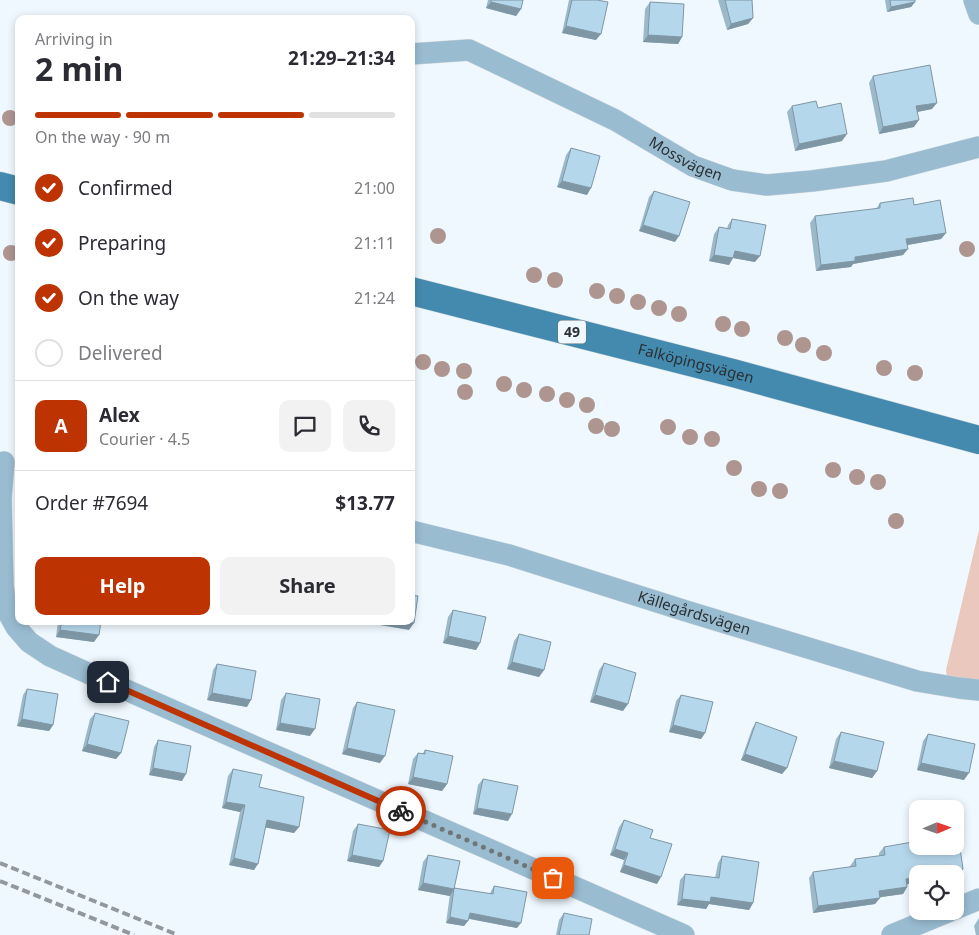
<!DOCTYPE html>
<html lang="en">
<head>
<meta charset="utf-8">
<style>
  body { margin:0; font-family:"Noto Sans",sans-serif; background:#f2f2f3; color:#2b2b33; height:100vh; display:flex; flex-direction:column; font-size:19px; white-space:nowrap }
  * { box-sizing:border-box; margin:0 }
  p { font-size:16px; color:#7c7c81 }
  .icon { flex:none; width:28px; height:28px; fill:none; stroke:currentColor; stroke-width:2; stroke-linecap:round; stroke-linejoin:round }
  .map { position:relative; flex:1; overflow:hidden }
  .sheet { position:absolute; left:15px; top:15px; width:400px; height:610px; display:flex; flex-direction:column; background:#fff; border-radius:10px; box-shadow:0 2px 8px #0003 }
  .sheet>* { flex:none }
  .needle { width:32px; rotate:88deg }
  .controls { position:absolute; left:909px; top:800px; display:grid; gap:10px }
  .controls a { display:grid; place-items:center; width:55px; height:55px; border-radius:10px; background:#fff; box-shadow:0 2px 8px #0003; font-size:25px }
  .pin { position:absolute; display:grid; place-items:center; width:42px; height:42px; color:#fff; margin:-21px; border-radius:10px; box-shadow:0 2px 8px #0006 }
  .courier { position:absolute; display:grid; place-items:center; width:50px; height:50px; margin:-25px; border:4px solid #bd3402; border-radius:50%; background:#fff; color:#222; box-shadow:0 1px 6px #0007 }
  .headline em { font-style:normal; font-weight:700 }
  .headline div { display:flex; flex-direction:column-reverse }
  .headline { display:flex; align-items:center; justify-content:space-between; height:85px; padding:0 20px }
  h1 { font-size:32px; font-weight:700; line-height:38px }
  .bar { display:grid; grid-template-columns:repeat(4,1fr); gap:8px 5px; align-content:center; height:60px; padding:0 20px }
  .bar i { height:6px; border-radius:4px; background:#e1e1e2 }
  .bar .selected { background:#bd3402 }
  .bar p { grid-column:span 4 }
  .line { display:flex; align-items:center; gap:12px; padding:0 20px; border-top:1px solid #e1e1e2 }
  .line div { flex:1 }
  .round { display:grid; place-items:center; flex:none; width:52px; height:52px; border-radius:10px; background:#f2f2f3 }
  ol { padding:0 20px; list-style:none }
  li { display:flex; align-items:center; gap:15px; height:55px }
  li p { margin-inline-start:auto }
  li .icon { padding:5px; border-radius:50%; background:#bd3402; color:#fff; stroke-width:4 }
  li:last-child { color:#7c7c81 }
  li i { width:28px; height:28px; border:2px solid #e1e1e2; border-radius:50% }
  .action { display:flex; gap:10px; margin-top:auto; padding:10px 20px }
  .action a { flex:1; height:58px; border-radius:10px; background:#bd3402; color:#fff; font-size:20px; font-weight:700; line-height:58px; text-align:center }
  .action a+a { background:#f2f2f3; color:#2b2b33 }
  .map>svg:first-child { display:block }
  .green { fill:#ebc8be }
  .lines { fill:none; stroke-linecap:round; stroke-linejoin:round }
  .street-casing { stroke:#cbd4d9; stroke-width:22 }
  .primary-casing { stroke:#cbd4d9; stroke-width:29 }
  .street { stroke:#9abcd1; stroke-width:21 }
  .primary { stroke:#448aaf; stroke-width:28 }
  .rail { stroke:#91999e; stroke-width:4; stroke-dasharray:8 4; stroke-linecap:butt }
  .tree { fill:#ae9590 }
  .wall { fill:#9cb9ca }
  .shaded-wall { fill:#7f96a4 }
  .building { fill:#b5d7eb; stroke:#7f96a4 }
  .done { stroke:#6e767a; stroke-width:5; stroke-dasharray:0 9 }
  .route { stroke:#bd3402; stroke-width:6 }
  .labels { text-anchor:middle; stroke-width:4.5; stroke-linejoin:round; paint-order:stroke }
  .shield { fill:#eff8fe; stroke:#646c70; stroke-width:1 }
  .shield-label { font-size:14px; font-weight:bold; fill:#293033 }
  .street-label { font-size:15px; fill:#293033; stroke:#eff8fe }
</style>
</head>
<body>
<div class="map">
<svg width="979" height="935" viewBox="0 0 979 935">
  <rect width="100%" height="100%" fill="#eff8fe"/>
  <path class="green" d="M979,530v151l-32,-3 -1,-8z"/>
  <g class="lines">
    <defs>
      <g id="street">
        <path d="M974,0l5,14"/>
        <path id="s1" d="M411,54l58,-4 146,70 78,46 39,14 35,5 45,-4 74,-10 93,-24"/>
        <path d="M4,462l-3,36 2,87 3,24 10,18 13,15 21,14 42,19 592,260"/>
        <path id="s2" d="M411,531l98,24 177,56 231,70 42,7 20,2"/>
        <path d="M955,909l24,-10"/>
        <path d="M892,935l58,-24"/>
      </g>
      <g id="primary">
        <path d="M0,186l19,5"/>
        <path id="s3" d="M411,291l322,82 246,67"/>
      </g>
    </defs>
    <use href="#street" class="street-casing"/>
    <use href="#primary" class="primary-casing"/>
    <use href="#street" class="street"/>
    <use href="#primary" class="primary"/>
    <path class="rail" d="M0,863l178,72
      M0,881l134,54"/>
  </g>
  <g class="tree">
    <circle cx="10" cy="118" r="8"/>
    <circle cx="438" cy="236" r="8"/>
    <circle cx="967" cy="249" r="8"/>
    <circle cx="11" cy="253" r="8"/>
    <circle cx="534" cy="275" r="8"/>
    <circle cx="555" cy="280" r="8"/>
    <circle cx="597" cy="291" r="8"/>
    <circle cx="617" cy="296" r="8"/>
    <circle cx="638" cy="302" r="8"/>
    <circle cx="659" cy="308" r="8"/>
    <circle cx="679" cy="314" r="8"/>
    <circle cx="723" cy="324" r="8"/>
    <circle cx="742" cy="329" r="8"/>
    <circle cx="785" cy="338" r="8"/>
    <circle cx="803" cy="345" r="8"/>
    <circle cx="824" cy="353" r="8"/>
    <circle cx="423" cy="362" r="8"/>
    <circle cx="884" cy="368" r="8"/>
    <circle cx="442" cy="369" r="8"/>
    <circle cx="464" cy="371" r="8"/>
    <circle cx="915" cy="373" r="8"/>
    <circle cx="504" cy="384" r="8"/>
    <circle cx="524" cy="390" r="8"/>
    <circle cx="465" cy="392" r="8"/>
    <circle cx="547" cy="394" r="8"/>
    <circle cx="567" cy="400" r="8"/>
    <circle cx="587" cy="405" r="8"/>
    <circle cx="596" cy="426" r="8"/>
    <circle cx="668" cy="427" r="8"/>
    <circle cx="612" cy="429" r="8"/>
    <circle cx="690" cy="437" r="8"/>
    <circle cx="712" cy="439" r="8"/>
    <circle cx="734" cy="468" r="8"/>
    <circle cx="833" cy="470" r="8"/>
    <circle cx="857" cy="477" r="8"/>
    <circle cx="878" cy="482" r="8"/>
    <circle cx="759" cy="489" r="8"/>
    <circle cx="780" cy="491" r="8"/>
    <circle cx="896" cy="521" r="8"/>
  </g>
  <path class="wall" d="M488,0h35l-2,9 -5,7 -30,-8z
    M569,0h28l-1,40 -34,-7z
    M718,0h34l1,18 -5,6 -21,6z
    M885,0h30v2l-4,5 -24,5z
    M650,2l32,35 -4,7 -35,-2 2,-33z
    M873,76l59,33 -15,3 -3,15 -35,7 -10,-51z
    M792,106l50,35 -47,10 -8,-39z
    M571,148l16,47 -30,-8 9,-32z
    M654,191l21,51 -36,-11 10,-34z
    M880,203l34,2 32,28 -5,6 -34,6 -4,10 -50,9 -2,3 -35,4 -6,-48 5,-7 61,-7z
    M732,219l23,43 -22,-4 -4,7 -20,-4 5,-27 5,-7 8,2 1,-4z
    M453,610l27,33 -4,7 -33,-7 5,-26z
    M58,621h43l-7,21 -38,-5z
    M519,634l25,36 -5,7 -32,-8 7,-28z
    M604,663l19,48 -33,-9 9,-32z
    M217,664l30,43 -40,-7 6,-30z
    M27,689l26,36 -4,6 -32,-5 6,-31z
    M286,693l24,43 -34,-6 5,-30z
    M681,695l24,38 -4,6 -32,-7 7,-31z
    M357,702l23,61 -38,-9 11,-46z
    M95,713l26,40 -5,6 -34,-8 8,-32z
    M756,722l31,46 -5,6 -41,-14 11,-31z
    M841,732l36,39 -5,7 -43,-10 7,-29z
    M928,734l36,46 -47,-10 6,-29z
    M158,740l24,41 -33,-6 5,-28z
    M425,750l22,34 -5,7 -34,-7 5,-25 5,-6h5z
    M233,769l26,18 40,40 -5,6 -28,-6 -12,43 -25,-5 11,-53 -18,-4 6,-32z
    M483,779l25,42 -35,-7 5,-29z
    M624,820l26,18 7,46 -37,-12 4,-12 -14,-5 9,-28z
    M358,824l25,37 -4,6 -32,-6 6,-30z
    M884,847l79,22 -4,7h-4v-2h-37v9l-11,1v3l-4,7 -23,3 -5,7 -62,9 -4,-35 4,-6 37,-5v-1l5,-7 24,-3v-3z
    M428,855l26,33 36,6 1,-3 3,-5 23,42 -48,-9 -5,7 -18,-3 4,-29v2l-32,-6 5,-28z
    M722,856l31,47 -4,7 -40,-6 -3,5 -29,-4 3,-25 5,-6 30,4 3,-15z
    M564,913l25,22h-33l3,-15z
    M979,918v17h-3l-2,-9z"/>
  <path class="shaded-wall" d="M491,2l30,7 -5,7 -30,-8z
    M915,2l-4,5 -24,5 4,-5z
    M753,18l-5,6 -21,6 4,-6z
    M566,26l35,8 -5,6 -34,-7z
    M648,35l34,2 -4,7 -35,-2z
    M937,103l-5,6 -20,4 4,-7z
    M919,120l-5,7 -35,7 4,-7z
    M847,134l-5,7 -47,10 4,-7z
    M562,181l29,7 -4,7 -30,-8z
    M643,225l36,11 -4,6 -36,-11z
    M946,233l-5,6 -39,7 4,-7z
    M908,249l-5,6 -50,9 -2,3 -35,4 5,-6 34,-8z
    M735,251l25,5 -5,6 -22,-4 -4,7 -20,-4 5,-6z
    M376,621h27l11,2 -5,7 -35,-6z
    M60,630l39,5 -5,7 -38,-5z
    M448,636l32,7 -4,7 -33,-7z
    M512,662l32,8 -5,7 -32,-8z
    M212,693l39,7 -4,7 -40,-7z
    M595,695l33,9 -5,7 -33,-9z
    M22,719l31,6 -4,6 -32,-5z
    M280,723l35,6 -5,7 -34,-6z
    M673,725l32,8 -4,6 -32,-7z
    M87,744l34,9 -5,6 -34,-8z
    M347,748l38,8 -5,7 -38,-9z
    M745,754l42,14 -5,6 -41,-14z
    M834,761l43,10 -5,7 -43,-10z
    M921,763l48,10 -5,7 -47,-10z
    M153,768l33,6 -4,7 -33,-6z
    M413,777l34,7 -5,7 -34,-7z
    M226,802l19,3 -5,7 -18,-4z
    M477,808l35,6 -4,7 -35,-7z
    M267,820l32,7 -5,6 -31,-6z
    M615,849l13,4 -4,7 -14,-5z
    M352,855l31,6 -4,6 -32,-6z
    M234,858l24,6 -4,6 -25,-5z
    M624,865l37,12 -4,7 -37,-12z
    M963,869l-4,7h-4v-2h-19z
    M918,877v6l-17,2 5,-6z
    M423,883l31,6 -4,7 -32,-6z
    M907,887l-4,7 -28,4 4,-7z
    M711,897l42,6 -4,7 -40,-6 -3,5 -29,-4 5,-6z
    M880,898l-5,6 -62,9 5,-7z
    M470,913l51,10 -4,5 -51,-10z
    M450,917l18,4 -4,5 -18,-3z"/>
  <path class="building" d="M491,0h32l-2,9 -30,-7z
    M572,0h25l11,2 -7,32 -35,-8z
    M725,0h27l1,18 -22,6z
    M890,0h25v2l-24,5z
    M650,2l34,2 -2,33 -34,-2z
    M930,65l7,38 -21,3 3,14 -36,7 -10,-51z
    M816,101l2,7 23,-5 6,31 -48,10 -7,-38z
    M571,148l29,8 -9,32 -29,-7z
    M654,191l36,11 -11,34 -36,-11z
    M913,198l1,7 26,-5 6,33 -40,6 2,10 -53,8v4l-34,4 -6,-49 65,-8v-5z
    M732,219l34,6 -6,31 -25,-5 -2,7 -19,-3 5,-28 11,2z
    M411,595l7,1 -4,27 -11,-2h8z
    M453,610l33,7 -6,26 -32,-7z
    M62,621h39l-2,14 -39,-5z
    M519,634l32,8 -7,28 -32,-8z
    M604,663l32,10 -8,31 -33,-9z
    M217,664l39,7 -5,29 -39,-7z
    M27,689l31,5 -5,31 -31,-6z
    M286,693l34,6 -5,30 -35,-6z
    M681,695l32,7 -8,31 -32,-8z
    M357,702l38,8 -10,46 -38,-8z
    M95,713l34,8 -8,32 -34,-9z
    M756,722l41,15 -10,31 -42,-14z
    M841,732l43,10 -7,29 -43,-10z
    M928,734l47,10 -6,29 -48,-10z
    M158,740l33,6 -5,28 -33,-6z
    M425,750l28,6 -6,28 -34,-7 5,-24 7,1z
    M233,769l29,6 -3,12 45,10 -5,30 -32,-7 -9,44 -24,-6 11,-53 -19,-3z
    M483,779l35,7 -6,28 -35,-6z
    M624,820l29,10 -3,8 22,6 -11,33 -37,-12 4,-12 -13,-4z
    M358,824l32,6 -7,31 -31,-6z
    M958,834l5,35 -27,5h-18v3l-12,2 1,8 -28,4 1,7 -62,8 -5,-34 43,-6 -1,-7 30,-4 -1,-8 34,-6v5h37v-11z
    M428,855l32,6 -6,28 -31,-6z
    M722,856l37,6 -6,41 -42,-6 -1,5 -28,-3 3,-25 34,4z
    M494,886l33,6 -6,31 -51,-10 -2,8 -18,-4 4,-29 39,6z
    M564,913l28,6 -3,16h-30z"/>
  <g class="lines">
    <path class="done" d="M401,811l152,67"/>
    <path class="route" d="M108,682l293,129"/>
  </g>
  <g class="labels">
    <rect class="shield" x="558" y="320.5" width="28" height="23" rx="4"/>
    <g class="shield-label">
      <text x="572" y="337">49</text>
    </g>
    <g class="street-label">
      <text dy="5" stroke="none"><textPath href="#s1" startOffset="301">Mossvägen</textPath></text>
      <text dy="5" stroke="none"><textPath href="#s3" startOffset="294">Falköpingsvägen</textPath></text>
      <text dy="5" stroke="none"><textPath href="#s2" startOffset="295">Källegårdsvägen</textPath></text>
    </g>
  </g>
</svg>
<div class="controls">
<a><svg class="needle" viewBox="-14 -14 28 28"><path d="M0-13l5 13h-10z" fill="#e53935"/><path d="M0 13l5-13h-10z" fill="#7c7c81"/></svg></a>
<a><svg class="icon" aria-label="locate" viewBox="0 0 24 24"><circle cx="12" cy="12" r="6"/><path d="M12 2v4M12 18v4M2 12h4M18 12h4"/></svg></a>
</div>
<div class="pin" style="left:553px;top:878px;background:#ea580c"><svg class="icon" aria-label="bag" viewBox="0 0 24 24"><path d="M5 8h14l-1 12H6zM9 8a3 3 0 0 1 6 0"/></svg></div>
<div class="pin" style="left:108px;top:682px;background:#1f2937"><svg class="icon" aria-label="home" viewBox="0 0 24 24"><path d="M3 11l9-7 9 7M6 9v11h12V9"/></svg></div>
<div class="courier" style="left:401px;top:811px"><svg class="icon" aria-label="bike" viewBox="0 0 24 24"><circle cx="6" cy="16" r="4"/><circle cx="18" cy="16" r="4"/><path d="M6 16l4-8h5l3 8M10 8l3 8H6M13 5h3"/></svg></div>
<section class="sheet">
<div class="headline"><div><h1>2 min</h1><p>Arriving in</p></div><em>21:29–21:34</em></div>
<div class="bar"><i class="selected"></i><i class="selected"></i><i class="selected"></i><i></i><p>On the way · 90 m</p></div>
<ol>
<li><svg class="icon" aria-label="check" viewBox="0 0 24 24"><path d="M5 12l5 5 9-10"/></svg>Confirmed<p>21:00</p></li>
<li><svg class="icon" aria-label="check" viewBox="0 0 24 24"><path d="M5 12l5 5 9-10"/></svg>Preparing<p>21:11</p></li>
<li><svg class="icon" aria-label="check" viewBox="0 0 24 24"><path d="M5 12l5 5 9-10"/></svg>On the way<p>21:24</p></li>
<li><i></i>Delivered</li>
</ol>
<div class="line" style="height:90px"><b class="round" style="background:#bd3402;color:#fff">A</b><div><b>Alex</b><p>Courier · 4.5</p></div><a class="round"><svg class="icon" aria-label="chat" viewBox="0 0 24 24"><path d="M4 5h16v11H9l-5 4z"/></svg></a><a class="round"><svg class="icon" aria-label="phone" viewBox="0 0 24 24"><path d="M5 4h4l2 5-3 2q2 4 5 5l2-3 5 2v4C11 20 4 13 5 4z"/></svg></a></div>
<div class="line" style="height:65px"><div>Order #7694</div><b>$13.77</b></div>
<div class="action"><a>Help</a><a>Share</a></div>
</section>
</div>
</body>
</html>
